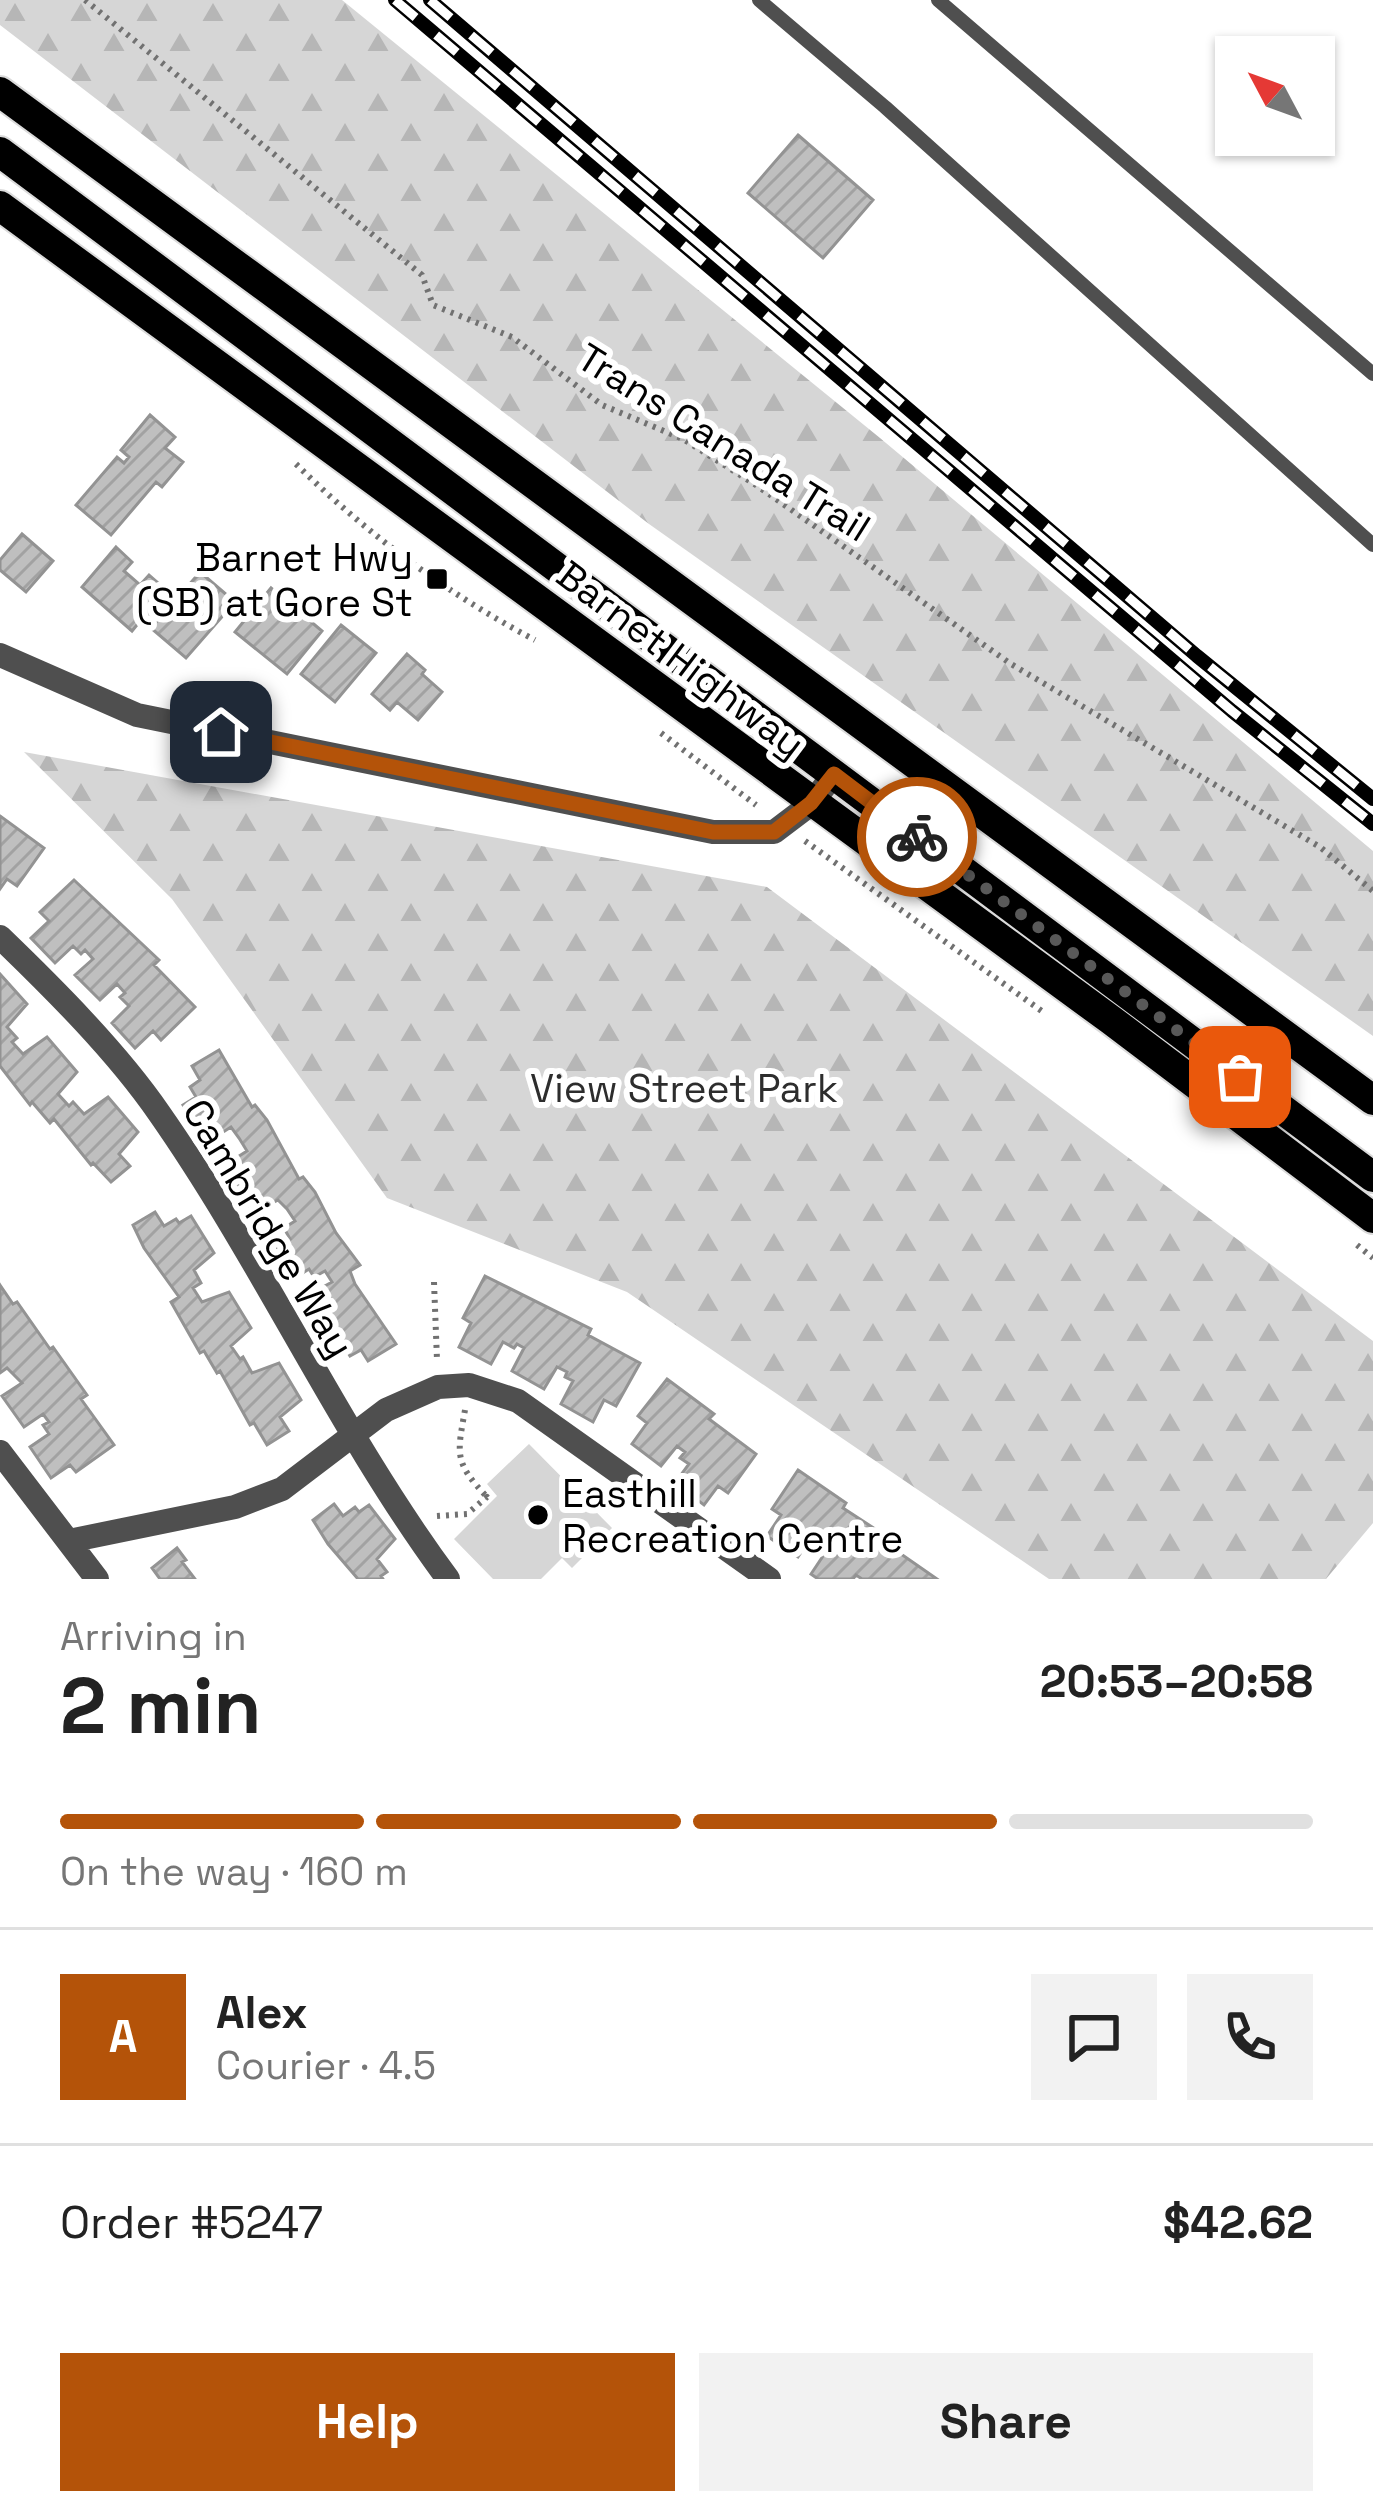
<!DOCTYPE html>
<html lang="en">
<head>
<meta charset="utf-8">
<style>
  body { margin:0; font-family:"Space Grotesk",sans-serif; background:#f2f2f2; color:#222; height:100vh; display:flex; flex-direction:column; font-size:45px; white-space:nowrap }
  * { box-sizing:border-box; margin:0 }
  p { font-size:39px; color:#767676 }
  .icon { flex:none; width:66px; height:66px; fill:none; stroke:currentColor; stroke-width:2; stroke-linecap:round; stroke-linejoin:round }
  .map { position:relative; height:1579px; overflow:hidden }
  .side { display:flex; flex-direction:column; background:#fff; flex:1 }
  .side>* { flex:none }
  .needle { width:78px; rotate:311deg }
  .tools { position:absolute; left:1215px; top:36px; display:grid; gap:24px }
  .tools a { display:grid; place-items:center; width:120px; height:120px; border-radius:0px; background:#fff; box-shadow:0 3px 9px #0004; font-size:60px }
  .pin { position:absolute; display:grid; place-items:center; width:102px; height:102px; color:#fff; margin:-51px; border-radius:24px; box-shadow:0 6px 18px #0006 }
  .courier { position:absolute; display:grid; place-items:center; width:120px; height:120px; margin:-60px; border:9px solid #b45309; border-radius:50%; background:#fff; color:#222; box-shadow:0 3px 15px #0007 }
  .summary em { font-style:normal; font-weight:600 }
  .summary div { display:flex; flex-direction:column-reverse }
  .summary { display:flex; align-items:center; justify-content:space-between; height:204px; padding:0 60px }
  h1 { font-size:78px; font-weight:600; line-height:90px }
  .bar { display:grid; grid-template-columns:repeat(4,1fr); gap:18px 12px; align-content:center; height:144px; padding:0 60px }
  .bar i { height:15px; border-radius:9px; background:#e0e0e0 }
  .bar .active { background:#b45309 }
  .bar p { grid-column:span 4 }
  .line { display:flex; align-items:center; gap:30px; padding:0 60px; border-top:3px solid #e0e0e0 }
  .line div { flex:1 }
  .round { display:grid; place-items:center; flex:none; width:126px; height:126px; border-radius:0px; background:#f2f2f2 }
  .button { display:flex; gap:24px; margin-top:auto; padding:24px 60px }
  .button a { flex:1; height:138px; border-radius:0px; background:#b45309; color:#fff; font-size:48px; font-weight:600; line-height:138px; text-align:center }
  .button a+a { background:#f2f2f2; color:#222 }
  .map>svg:first-child { display:block }
  .forest { fill:url(#forest-firs) }
  .garden { fill:#d6d6d6 }
  .building { fill:url(#building-hatch); stroke:#939393; stroke-width:3 }
  .lines { fill:none; stroke-linecap:round; stroke-linejoin:round }
  .primary-casing { stroke:#dbdbdb; stroke-width:34 }
  .path { stroke:#717171; stroke-width:6; stroke-dasharray:3 6; stroke-linecap:butt }
  .lane { stroke:#4f4f4f; stroke-width:14 }
  .street { stroke:#4f4f4f; stroke-width:24 }
  .primary { stroke:#000; stroke-width:30 }
  .rail-casing { stroke:#000; stroke-width:14 }
  .rail { stroke:#fff; stroke-width:9; stroke-dasharray:27; stroke-linecap:butt }
  .done { stroke:#595959; stroke-width:12; stroke-dasharray:0 21.6 }
  .route { stroke:#b45309; stroke-width:15 }
  .poi-dot { fill:#000; stroke:#fff; stroke-width:4.5 }
  .labels { text-anchor:middle; stroke-width:12; stroke-linejoin:round; paint-order:stroke }
  .street-label { font-size:39px; fill:#000; stroke:#fff }
  .poi-label { font-size:39px; fill:#000; stroke:#fff; text-anchor:end }
  .park-label { font-size:39px; fill:#2d2d2d; stroke:#fff }
</style>
</head>
<body>
<div class="map">
<svg width="1373" height="1579" viewBox="0 0 1373 1579">
  <defs>
    <pattern id="forest-firs" width="22" height="20" patternUnits="userSpaceOnUse" patternTransform="scale(3)"><rect width="22" height="20" fill="#d6d6d6"/><path d="M5 1l3.5 6h-7zM16 11l3.5 6h-7z" fill="#b6b6b6"/></pattern>
    <pattern id="building-hatch" width="6" height="6" patternUnits="userSpaceOnUse" patternTransform="scale(3)"><rect width="6" height="6" fill="#bfbfbf"/><path d="M-1 1l2-2M0 6l6-6M5 7l2-2" fill="none" stroke="#a2a2a2"/></pattern>
  </defs>
  <rect width="100%" height="100%" fill="#fff"/>
  <path class="forest" d="M0,0h342l538,438 493,413v185l-724,-512 -649,-499z
    M24,752l743,135 606,454v182l-47,56h-277l-422,-287 -240,-94 -215,-299z"/>
  <path class="garden" d="M529,1444l83,84 -40,40 -10,-10 -21,21h-48l-39,-40 43,-43 -10,-12z"/>
  <path class="building" d="M798,135l75,65 -50,58 -75,-65z
    M150,415l25,22 -10,11 18,14 -21,25 -6,-5 -45,53 -35,-30 41,-48 7,6 5,-6 -8,-7z
    M22,534l31,27 -27,31 -26,-22v-10z
    M116,547l16,15 -8,9 16,14 9,-10 17,15 -14,16 5,4 -8,9 -4,-4 -13,16 -50,-44z
    M200,572l35,30 -49,56 -35,-30z
    M271,588l51,43 -35,43 -52,-42z
    M341,625l35,28 -41,49 -34,-28z
    M407,654l18,16 -3,4 20,18 -24,28 -21,-18 -7,8 -18,-16z
    M0,816l44,32 -27,38 -10,-7 -7,10z
    M74,880l85,80 -5,5 41,42 -34,33 -8,-9 -18,17 -23,-25 17,-17 -9,-9 5,-4 -8,-9 -17,16 -25,-25 18,-16 -8,-9 -4,4 -8,-8 -18,17 -24,-25 18,-17 -9,-9z
    M0,974l27,30 -20,23 10,11 -5,4 11,12 24,-17 30,35 -19,22 11,12 4,-4 11,12 24,-17 30,35 -19,22 11,12 -19,16 -18,-19 -2,2 -37,-46 -4,4 -18,-21 -2,3 -30,-39z
    M219,1050l33,57 3,-2 12,15 32,59 4,-2 12,15 21,41 24,32 -10,6 5,13 41,60 -28,17 -7,-11 -11,6 -5,-8 -13,9 -19,-30 14,-9 -6,-10 11,-7 -9,-14 9,-5 -7,-11 -11,6 -5,-8 -14,9 -18,-31 13,-8 -6,-11 11,-7 -8,-12 -9,-9 -11,6 -4,-7 -15,8 -19,-31 13,-8 -6,-10 11,-7 -8,-13 -8,-11 -11,7 -5,-7 -14,8 -18,-30 13,-8 -6,-10 10,-7 -8,-14z
    M155,1212l9,14 12,-7 3,4 12,-7 23,37 -20,17 7,13 -8,5 9,14 27,-10 22,36 -20,18 9,13 3,-2 9,16 27,-10 22,37 -21,17 9,14 -22,14 -13,-22 -4,2 -30,-54 -3,2 -13,-22 -4,2 -29,-51 8,-5 -35,-49 -11,-23z
    M485,1276l106,53 -3,6 52,28 -24,43 -12,-6 -11,22 -32,-18 12,-23 -8,-4 2,-5 -10,-5 -13,22 -32,-18 12,-23 -7,-4 -3,4 -11,-6 -12,22 -32,-17 12,-24 -8,-5z
    M0,1285l13,19 4,-2 33,47 3,-2 34,48 -6,4 33,46 -38,27 -6,-7 -19,13 -21,-31 19,-13 -6,-9 6,-3 -6,-8 -19,13 -22,-31 20,-13 -15,-15 -7,5z
    M667,1379l47,35 -5,5 47,35 -28,39 -10,-7 -14,19 -29,-22 14,-19 -9,-6 5,-6 -8,-6 -16,20 -29,-22 15,-21 -9,-7z
    M798,1470l48,33 -3,5 49,32 -4,5 49,34h-75l-6,-4 -3,4h-35l-7,-5 14,-21 -8,-6 2,-5 -8,-5 -13,20 -31,-21 14,-21 -9,-6z
    M334,1504l9,12 12,-9 4,5 10,-7 26,34 -18,20 10,13 -6,4 2,3h-25l-30,-35 -15,-24z
    M177,1548l9,12 -4,2 13,17h-35l-8,-11z"/>
  <g class="lines">
    <defs>
      <path id="primary" d="M0,92l1373,1008
        M0,152l1373,1025
        M0,206l1111,814 262,198"/>
    </defs>
    <use href="#primary" class="primary-casing"/>
    <path class="path" d="M85,0l337,275 11,30 79,32 90,68 81,34 73,46 255,179 309,183 53,44
      M296,464c70,69 151,130 239,176
      M661,733l95,72
      M805,841l238,171
      M1357,1245l16,13
      M434,1282l3,78
      M465,1410c-8,45 -11,52 22,87
      M437,1516l30,-2 20,-17 4,5"/>
    <path class="lane" d="M759,0l126,107 488,438
      M938,0l435,374"/>
    <path class="street" d="M0,655l137,60 576,117h61l37,-28 23,-30
      M0,937c54,52 117,115 159,176 105,150 180,319 289,466
      M0,1452l97,127
      M69,1541l166,-34 47,-18 104,-79 52,-23 31,-2 49,16 251,178"/>
    <use href="#primary" class="primary"/>
    <defs>
      <path id="rail" d="M395,0l837,711 141,113
        M430,0l767,656 176,143"/>
    </defs>
    <use href="#rail" class="rail-casing"/>
    <use href="#rail" class="rail"/>
  </g>
  <g class="lines">
    <path class="done" d="M917,837l323,240"/>
    <path class="route" d="M221,732l492,100h61l37,-29 23,-29 83,63"/>
  </g>
  <g class="poi-dot">
    <rect x="425" y="567" width="24" height="24" rx="6"/>
    <circle cx="538" cy="1515" r="12"/>
  </g>
  <g class="labels">
    <g class="street-label">
      <text transform="translate(724 442) rotate(32)" y="14">Trans Canada Trail</text>
      <text transform="translate(681 659) rotate(37)" y="14">Barnet Highway</text>
      <text transform="translate(269 1228) rotate(59)" y="14">Cambridge Way</text>
    </g>
    <g class="poi-label">
      <text x="413" y="571">Barnet Hwy<tspan x="413" dy="45">(SB) at Gore St</tspan></text>
      <text x="562" y="1507" text-anchor="start">Easthill<tspan x="562" dy="45">Recreation Centre</tspan></text>
    </g>
    <g class="park-label">
      <text x="684" y="1102">View Street Park</text>
    </g>
  </g>
</svg>
<div class="tools">
<a><svg class="needle" viewBox="-14 -14 28 28"><path d="M0-13l5 13h-10z" fill="#e53935"/><path d="M0 13l5-13h-10z" fill="#767676"/></svg></a>
</div>
<div class="pin" style="left:1240px;top:1077px;background:#ea580c"><svg class="icon" aria-label="bag" viewBox="0 0 24 24"><path d="M5 8h14l-1 12H6zM9 8a3 3 0 0 1 6 0"/></svg></div>
<div class="pin" style="left:221px;top:732px;background:#1f2937"><svg class="icon" aria-label="home" viewBox="0 0 24 24"><path d="M3 11l9-7 9 7M6 9v11h12V9"/></svg></div>
<div class="courier" style="left:917px;top:837px"><svg class="icon" aria-label="bike" viewBox="0 0 24 24"><circle cx="6" cy="16" r="4"/><circle cx="18" cy="16" r="4"/><path d="M6 16l4-8h5l3 8M10 8l3 8H6M13 5h3"/></svg></div>
</div>
<section class="side">
<div class="summary"><div><h1>2 min</h1><p>Arriving in</p></div><em>20:53–20:58</em></div>
<div class="bar"><i class="active"></i><i class="active"></i><i class="active"></i><i></i><p>On the way · 160 m</p></div>
<div class="line" style="height:216px"><b class="round" style="background:#b45309;color:#fff">A</b><div><b>Alex</b><p>Courier · 4.5</p></div><a class="round"><svg class="icon" aria-label="chat" viewBox="0 0 24 24"><path d="M4 5h16v11H9l-5 4z"/></svg></a><a class="round"><svg class="icon" aria-label="phone" viewBox="0 0 24 24"><path d="M5 4h4l2 5-3 2q2 4 5 5l2-3 5 2v4C11 20 4 13 5 4z"/></svg></a></div>
<div class="line" style="height:156px"><div>Order #5247</div><b>$42.62</b></div>
<div class="button"><a>Help</a><a>Share</a></div>
</section>
</body>
</html>
